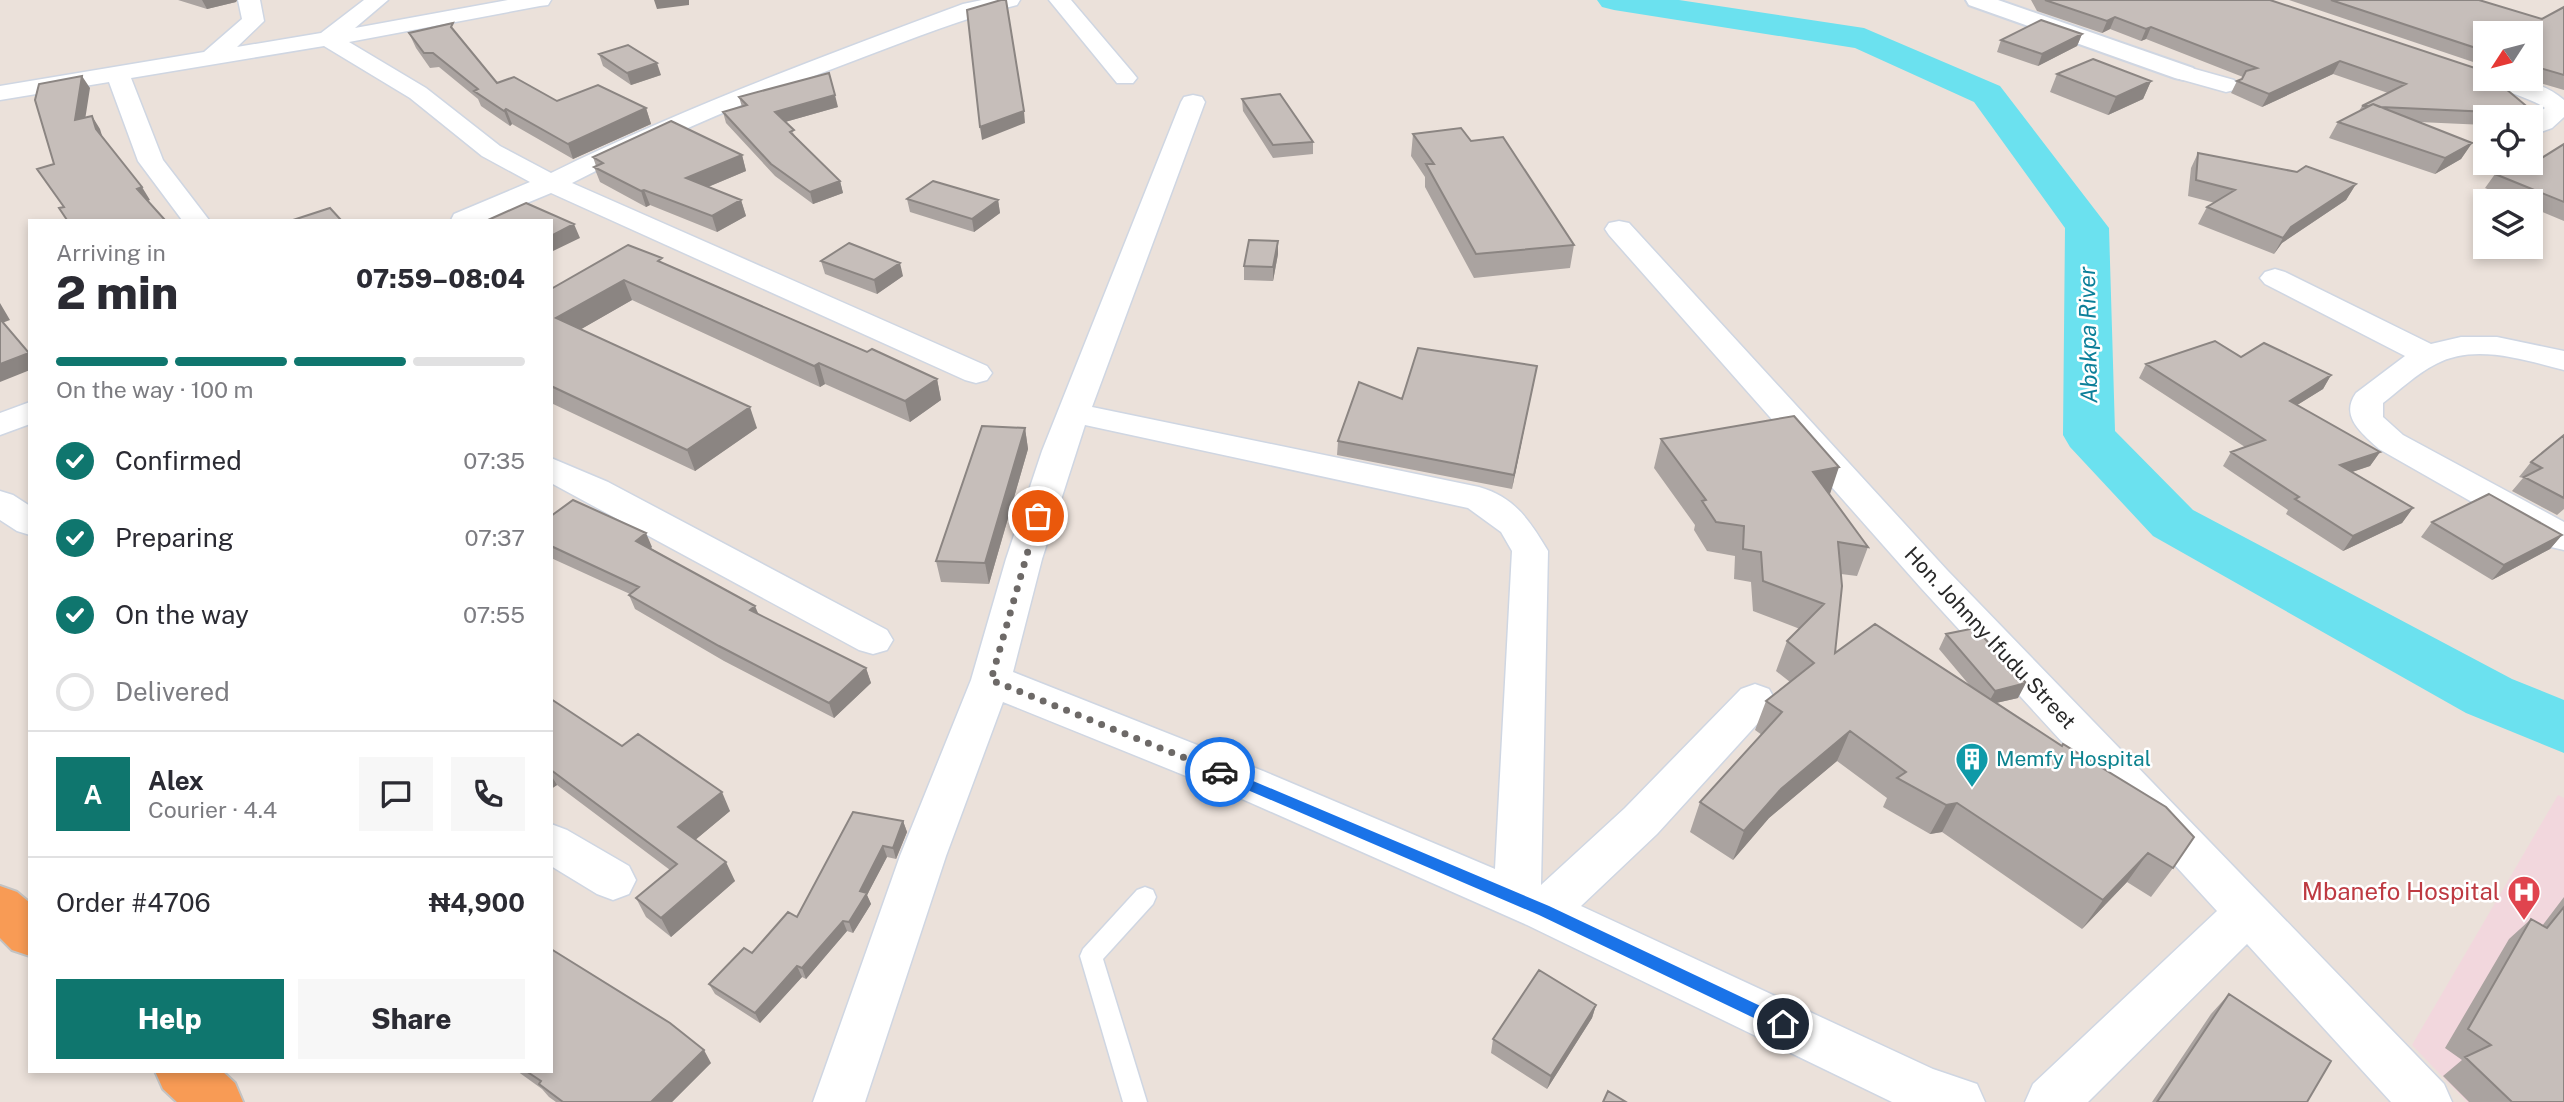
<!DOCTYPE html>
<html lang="en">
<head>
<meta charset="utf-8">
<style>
  body { margin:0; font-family:"Public Sans",sans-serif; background:#f7f7f7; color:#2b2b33; height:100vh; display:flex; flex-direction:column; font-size:26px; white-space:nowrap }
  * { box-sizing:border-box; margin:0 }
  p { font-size:23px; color:#7c7c81 }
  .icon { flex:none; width:38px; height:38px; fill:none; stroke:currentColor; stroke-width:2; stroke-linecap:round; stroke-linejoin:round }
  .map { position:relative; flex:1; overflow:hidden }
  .details { position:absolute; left:28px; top:219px; width:525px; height:854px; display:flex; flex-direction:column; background:#fff; border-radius:0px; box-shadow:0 4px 10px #0003 }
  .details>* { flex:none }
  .needle { width:46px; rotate:234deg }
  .controls { position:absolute; left:2473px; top:21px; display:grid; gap:14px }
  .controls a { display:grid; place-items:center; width:70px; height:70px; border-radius:0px; background:#fff; box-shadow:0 4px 10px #0003; font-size:35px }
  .pin { position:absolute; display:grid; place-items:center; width:60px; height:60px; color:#fff; margin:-30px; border:4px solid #fff; border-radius:50%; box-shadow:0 2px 7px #0007 }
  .courier { position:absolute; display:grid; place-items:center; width:70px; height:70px; margin:-35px; border:5px solid #1a73e8; border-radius:50%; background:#fff; color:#222; box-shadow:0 2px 9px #0007 }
  .headline em { font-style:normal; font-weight:800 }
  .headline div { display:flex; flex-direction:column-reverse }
  .headline { display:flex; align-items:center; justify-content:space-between; height:119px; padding:0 28px }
  h1 { font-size:46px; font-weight:800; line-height:52px }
  .bar { display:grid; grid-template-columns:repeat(4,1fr); gap:10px 7px; align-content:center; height:84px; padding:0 28px }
  .bar i { height:9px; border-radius:5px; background:#e1e1e2 }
  .bar .selected { background:#0f766e }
  .bar p { grid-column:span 4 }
  .line { display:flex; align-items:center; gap:18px; padding:0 28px; border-top:2px solid #e1e1e2 }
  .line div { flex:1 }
  .round { display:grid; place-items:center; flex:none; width:74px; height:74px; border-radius:0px; background:#f7f7f7 }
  ol { padding:0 28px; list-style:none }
  li { display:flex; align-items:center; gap:21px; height:77px }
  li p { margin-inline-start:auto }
  li .icon { padding:7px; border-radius:50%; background:#0f766e; color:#fff; stroke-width:4 }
  li:last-child { color:#7c7c81 }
  li i { width:38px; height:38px; border:4px solid #e1e1e2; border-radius:50% }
  .button { display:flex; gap:14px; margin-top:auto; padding:14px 28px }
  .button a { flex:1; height:80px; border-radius:0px; background:#0f766e; color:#fff; font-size:28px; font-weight:800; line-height:80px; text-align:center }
  .button a+a { background:#f7f7f7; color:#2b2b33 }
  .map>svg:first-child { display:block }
  .medical { fill:#f2d7dd }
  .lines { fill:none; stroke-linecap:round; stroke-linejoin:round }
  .river { fill:#6be1ef; fill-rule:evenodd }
  .service-casing { stroke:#cfd6e2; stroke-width:3 }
  .minor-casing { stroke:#cfd6e2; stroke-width:3 }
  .tertiary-casing { stroke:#cfd6e2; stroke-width:4 }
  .trunk-casing { stroke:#c3c3c3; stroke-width:4 }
  .service { fill:#fff; fill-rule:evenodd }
  .minor { fill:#fff; fill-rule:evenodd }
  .tertiary { fill:#fff; fill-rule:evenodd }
  .trunk { fill:#f89b55; fill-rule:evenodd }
  .wall { fill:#aaa3a0 }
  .shaded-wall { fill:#8b8582 }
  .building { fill:#c6beba; stroke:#8b8582; stroke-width:2 }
  .route { fill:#1a73e8 }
  .done { stroke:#6d6967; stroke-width:7; stroke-dasharray:0 12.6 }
  .labels { text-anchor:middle; stroke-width:5; stroke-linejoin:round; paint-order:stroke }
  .street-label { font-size:21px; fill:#292929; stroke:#fff }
  .culture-label { font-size:21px; fill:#0d838f; stroke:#fff; text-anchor:start }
  .water-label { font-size:23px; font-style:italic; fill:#0c7f99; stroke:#fff }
  .near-health-label { font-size:24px; fill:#be3a42; stroke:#fff; text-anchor:end }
</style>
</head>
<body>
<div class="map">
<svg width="2564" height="1102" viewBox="0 0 2564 1102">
  <rect width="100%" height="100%" fill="#ebe1da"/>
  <path class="medical" d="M2558,795l6,3v304h-97l-55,-57z"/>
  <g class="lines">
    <path class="river" d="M1597,0h82l185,28 136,58 109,142 6,203 78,79 319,169 52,21v53l-98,-40 -313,-177 -83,-89 -7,-12 2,-207 -91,-126 -119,-54 -241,-38 -12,-3z"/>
    <defs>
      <path id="service" d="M1145,887l8,3 3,7 -3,7 -50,55 44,143h-24l-43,-146 3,-7 54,-59z"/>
      <path id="minor" d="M238,0h22l4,21 -27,26 84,-14 43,-33h24l-33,28 153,-28h43l-3,5 -8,1 -191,36 77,46 74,58 51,27c134,-66 273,-117 412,-169l19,-4h38l-3,5c-54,13 -105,34 -156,53 -99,37 -195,77 -289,125l415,183 5,7 -5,7 -11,3 -11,-3 -414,-187 -65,27h-35l3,-6 76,-32 -48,-26 -72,-58 -86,-52 -193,32 32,82 46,60h-27l-44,-59 -29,-79 -109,18v-14l204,-34 38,-33z
        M1049,0h22l62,73 4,5 -4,5h-16z
        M2184,66l50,14 4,5 -4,5 -8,2 -50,-14 -4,-5 4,-5z
        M2485,77v2c29,0 56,1 79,21v17l-12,11 -22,8v-17l15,-11c-14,-11 -55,-20 -62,-29z
        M1193,95l9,2 3,5 -113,305 387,80c36,10 51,34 69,64l-7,334 84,-77 116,-119 14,-5 14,5 6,11 -6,11 -112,123 -76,72 352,163 44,15 8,18h-93l-365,-177 -294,-130 -230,-93 -57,154 -81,246h-52l87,-246 71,-176 35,-121 36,-108 139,-349 3,-5zM1085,425l383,83 33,24 11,19 -17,318 -232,-98 -250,-99 29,-113z
        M1619,221l10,2 318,347 497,514 8,18h-61l-144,-158 -159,158h-63l8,-18 184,-173 -296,-323 -312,-353 -4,-6 4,-6z
        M2275,269l10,3 146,72 30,-7h36l67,14v19c-40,-10 -89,-27 -128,-6 -20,10 -36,26 -53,39v14l20,18 161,87v28l-13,-3 -172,-98c-16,-15 -40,-32 -23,-56l49,-37 -140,-72 -5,-6 5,-6z
        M30,402v22l-30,11v-22z
        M551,458l57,24 279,148 6,10 -6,10 -14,4 -14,-4 -308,-167z
        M0,491l13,4 17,11v29l-13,-4 -17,-11z
        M551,824l16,6 62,36 7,14 -7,14 -16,6 -16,-6 -46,-28z"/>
      <path id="tertiary" d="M1966,0h32l195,68 3,5 -3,5 -9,2 -9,-2 -206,-73z"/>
      <path id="trunk" d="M0,886l17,6 13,11v53l-18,-6 -12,-12z
        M155,1071h67l13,12 8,19h-66l-14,-13z"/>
    </defs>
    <use href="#service" class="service-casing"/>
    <use href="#minor" class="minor-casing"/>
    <use href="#tertiary" class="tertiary-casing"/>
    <use href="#trunk" class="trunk-casing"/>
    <use href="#service" class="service"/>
    <use href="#minor" class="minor"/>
    <use href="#tertiary" class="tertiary"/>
    <use href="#trunk" class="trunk"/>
  </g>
  <path class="wall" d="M178,0h59l-1,2 -29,7z
    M2031,0h239l266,114 -6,8v-5h-45v8l-66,-3 53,21 -11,16 -26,15 -106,-36 9,-16 21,-11 3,-5 26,-13 -55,-19 -71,33 -31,-14 6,-12 5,-2 1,-2 -97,-38 -5,2 -31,-12 -8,4 -65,-22z
    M2289,0h190l63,19 22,-12v83l-38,-11h4v-46h-45v33z
    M409,33l49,2 39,48 60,18 89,7 5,16 -78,35 -61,-35 -2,2 -29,-20 -3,-7 -39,-32 -9,1 -14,-20z
    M2082,34l-5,12 -39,20 -41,-14 4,-12z
    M599,54l62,21 -30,10 -28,-19z
    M2057,74l94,7 -8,18 -35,16 -58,-23z
    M739,97l99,10 -53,15 11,15 44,44 3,12 -30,11 -38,-28 -49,-53 -3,-11 19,-5z
    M1242,99l71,43v12l-40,4 -30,-47z
    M1413,134l58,7 103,104 -4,23 -96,10 -49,-91v-10l-14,-21z
    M2564,144v77l-34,-14v-6h-13l-32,-13 10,-14 45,-15z
    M2198,153l158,31 -10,16 -64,43 -8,11 -76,-30 9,-17 8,-4 -27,-7 3,-28z
    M742,155l4,16 -38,16 33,13 5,16 -29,16 -67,-27 -4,2 -46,-25 -6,-15 2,-1 -3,-9z
    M907,199l91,1 2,13 -26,19 -64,-20z
    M1278,254l-5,27 -29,-1v-14z
    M821,261l82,15 -26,18 -52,-20z
    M664,263l203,89 70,27 4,21 -31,22 -85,-38 -5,3 -188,-87 -51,29 176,99 -62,43 -144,-68v-114z
    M2241,357l90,18 -8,14 -26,16 83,47 -10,14 -18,6 61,36 -11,15 -59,28 -57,-37 2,-4 -65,-44 8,-14 14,-5 -106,-69 7,-14z
    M1537,366l-25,123 -175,-34 1,-14 64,-42z
    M1025,428l3,21 -39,135 -48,-2 -5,-21z
    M2564,435v74l-7,6 -45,-24 11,-13 -4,-1 12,-15z
    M1661,439l169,56 38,52 -11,29 -16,-2 -6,79 136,34 -32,-38 7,-15 72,64 -22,5 177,165 -22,29 -24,-15 -45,47 -140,-97 -12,2 -47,-27 4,-9 -50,-37 -68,57 -36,42 -43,-28 10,-30 62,-67 -7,-5 11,-29 24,-19 -14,-11 11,-30 13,-12 -47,-18 -2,-29 -17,-3 1,-23 -28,-5 -13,-21 1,-5 -41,-57z
    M551,516l101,31 -1,1 108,67 107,53 5,15 -37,35 -110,-57 -89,-52 -6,-14 1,-1 -79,-36z
    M2432,522l130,13 -12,14 -58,31 -71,-43z
    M551,699l71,47 108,65 -35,29 40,41 -64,56 -25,-20 -10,-19 34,-28 -113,-85 -6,4z
    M903,821l4,11 -11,27 -9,-2 -20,38 4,9 -18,29 -6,-2 -41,48 -4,-2 -42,46 -45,-29 -6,-10 43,-31 45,-36z
    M2564,897v205h-95l-26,-26 19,-16 -17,-12 64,-109 22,-20 11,7z
    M2229,994l78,108h-155l59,-88z
    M1596,1005l-4,13 -45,71 -56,-36 2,-14z
    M711,1063l-39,39h-116l-7,-5 -7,-8 -25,-18h34z"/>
  <path class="shaded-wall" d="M202,0h35l-1,2 -29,7z
    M654,0h35v5l-32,4z
    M2115,17l-5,12 -8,4 5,-12z
    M2151,27l-5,12 -5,2 5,-12z
    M2082,34l-5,12 -39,20 4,-12z
    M2340,61l-7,13 -71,33 7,-13z
    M657,63l4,12 -30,10 -4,-12z
    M82,76l8,12 -7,45 -8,-13z
    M2151,81l-8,18 -35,16 8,-18z
    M835,95l3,12 -60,17 -3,-12z
    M646,108l5,16 -78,35 -5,-15z
    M506,109l6,15 -2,2 -6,-15z
    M1024,111l1,12 -43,17 -2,-13z
    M92,116l8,13 4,13 -8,-13z
    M2472,143l-11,16 -26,15 10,-16z
    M742,155l4,16 -55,23 -5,-16z
    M840,181l3,12 -30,11 -3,-12z
    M2356,184l-10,16 -64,43 -8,11 9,-16 8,-11z
    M142,187l8,13 -5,2 -8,-13z
    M644,190l6,15 -4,2 -5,-16z
    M741,200l5,16 -29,16 -5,-16z
    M998,200l2,13 -26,19 -2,-13z
    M574,224l6,14 -29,14v-16z
    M1278,241v13l-5,27v-14z
    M900,263l3,13 -26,18 -3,-14z
    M624,280l8,20 -68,39 -8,-21z
    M0,303l10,17 -8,3 -2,-3z
    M29,353l1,1v16l-30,12v-18z
    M819,363l6,21 -5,3 -6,-21z
    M1537,366l-3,14 -22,109 2,-14z
    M2331,375l-8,14 -42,26 9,-14z
    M937,379l4,21 -31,22 -5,-21z
    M750,407l7,21 -62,43 -8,-21z
    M1025,428l3,21 -39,135 -4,-21z
    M2380,452l-10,14 -39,13 9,-14z
    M1839,467l-10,30 -16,-25z
    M2413,508l-11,15 -59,28 10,-15z
    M646,533l6,14 -10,8 -6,-14z
    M2562,535l-12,14 -58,31 12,-15z
    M755,606l6,14 -11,-10z
    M866,668l5,15 -37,35 -5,-15z
    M2026,683l-8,15 -31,7 8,-14z
    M1850,731l-13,30 -68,57 -36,42 11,-29 37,-42z
    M551,775l6,10 -6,4z
    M722,792l8,19 -42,35 -10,-19z
    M1957,803l-15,29 -12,2 16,-29z
    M903,821l4,11 -11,27 -3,-11z
    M883,846l4,11 -20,38 4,9 -18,29 -4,-11 11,-31z
    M2148,853l-21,29 -45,47 21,-29z
    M726,862l9,19 -64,56 -10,-19z
    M843,921l4,10 -41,48 -4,-11z
    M797,966l5,11 -42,46 -5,-10z
    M1596,1005l-4,13 -45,71 4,-13z
    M704,1050l7,13 -39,39h-21z"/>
  <path class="building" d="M1001,0h5l18,111 -44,16 -13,-117z
    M2045,0h225l214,71 1,8h9l42,35 -156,-7 -7,-3 -4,2h-7l44,-22 -66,-23 -71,33 -32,-13 5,-2 4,-8 11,-3 -106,-41 -5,2 -31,-12 -8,4z
    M2331,0h148l63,19 22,-12v68l-34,-10v-32h-45v18z
    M2041,20l41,14 -40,20 -41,-14z
    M453,23l-2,4 46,56 17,-6 43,24 41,-16 48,23 -78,36 -62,-35 -2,2 -30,-20 4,-2 -45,-36h-9l-15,-20z
    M628,45l29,18 -30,10 -28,-19z
    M2093,59l58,22 -35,16 -59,-23z
    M829,73l6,22 -60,17 19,18 -4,2 50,49 -30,11 -39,-28 -48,-52 24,-7 -8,-8z
    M82,76l-7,44 17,-4 4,13 46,58 -5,2 28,31h-98l-8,-12 5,-1 -27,-38 17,-5 -19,-64 4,-16z
    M1280,94l33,48 -40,3 -31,-46z
    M2373,104l99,39 -27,15 -107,-36z
    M671,121l71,34 -56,23 55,22 -29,16 -68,-26 -3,1 -47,-24 9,-4 -10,-6z
    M1461,128l10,13 32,-4 71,108 -98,9 -50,-90h8l-21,-30z
    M2564,144v58l-69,-28 35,-11 10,-4z
    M2198,153l99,19 9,-6 50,18 -65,43 -8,11 -76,-31 28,-17 -39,-10z
    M933,181l65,19 -26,19 -65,-20z
    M526,203l48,21 -23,12v-16h-63z
    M330,208l11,12h-48z
    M1249,240l29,1 -5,26 -29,-1z
    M849,243l51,20 -26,17 -53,-19z
    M628,245l34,13 -4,3 209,91 5,-3 65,30 -32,22 -86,-38 -5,3 -190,-86 -68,38 194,89 -63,43 -136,-64v-97z
    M0,319l29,34 -29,11z
    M2215,341l26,16 23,-14 67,32 -41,26 90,51 -40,13 73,43 -60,28 -58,-37 4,-2 -68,-45 34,-12 -119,-76z
    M1418,348l119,18 -23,109 -176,-34 21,-59 43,17z
    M1794,416l45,51 -26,5 55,75 -30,-5 4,44 -7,67 40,-29 187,122 1,-2 103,63 28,30 -21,31 -25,-15 -45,47 -146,-97 -11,2 -49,-27 9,-6 -56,-41 -69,58 -37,42 -44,-29 82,-90 -16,-11 48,-38 -27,-22 37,-37 -61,-23 -2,-29 -18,-3 1,-23 -28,-4 -14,-21 4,-1 -45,-61z
    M982,426l43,2 -40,135 -49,-2z
    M2564,435v63l-40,-21 18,-9 -11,-6z
    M2489,494l73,41 -58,30 -72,-43z
    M573,500l73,33 -10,8 119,65 -5,4 116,58 -37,35 -110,-57 -90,-51 10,-8 -88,-41v-30z
    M1975,628l51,55 -31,8 -49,-57z
    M551,699l71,47 16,-12 84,58 -44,35 48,35 -65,56 -25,-20 41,-34 -126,-94z
    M853,812l50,9 -10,27 -10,-2 -23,45 7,2 -18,29 -6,-1 -41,47 -5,-2 -42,47 -46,-29 35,-36 8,5 36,-41 9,5z
    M2564,907v195h-52l-47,-45 26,-12 -23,-16 63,-110 16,9z
    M551,949l119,74 34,27 -53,52h-88l-24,-18 2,-3 -15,-10h25z
    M1539,970l57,35 -45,71 -58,-37z
    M2229,994l102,67 -24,41h-150z
    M1608,1091l18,11h-23z"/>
  <path class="route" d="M1220,767l329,139 239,113 2,5 -2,5 -5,2 -6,-2 -238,-114 -324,-139 -2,-4z"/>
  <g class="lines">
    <path class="done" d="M1038,516l-47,164 229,92"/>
  </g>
  <defs>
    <symbol id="building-pin" viewBox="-11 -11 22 30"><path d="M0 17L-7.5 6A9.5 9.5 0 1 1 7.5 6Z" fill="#0f9aa8" stroke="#fff"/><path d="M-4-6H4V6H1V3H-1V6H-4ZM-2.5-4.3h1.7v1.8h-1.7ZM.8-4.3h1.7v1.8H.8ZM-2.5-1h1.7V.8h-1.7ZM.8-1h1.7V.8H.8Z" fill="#fff"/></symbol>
    <symbol id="hospital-pin" viewBox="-11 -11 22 30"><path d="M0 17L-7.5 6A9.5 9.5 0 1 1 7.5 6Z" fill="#e0444e" stroke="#fff"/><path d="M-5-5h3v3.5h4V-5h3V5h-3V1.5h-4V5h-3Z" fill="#fff"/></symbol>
  </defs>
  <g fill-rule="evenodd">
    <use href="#building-pin" x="1953" y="740" width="38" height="52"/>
    <use href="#hospital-pin" x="2505" y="873" width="38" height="52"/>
  </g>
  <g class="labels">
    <g class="street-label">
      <text transform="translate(1990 638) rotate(47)" y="7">Hon. Johnny Ifudu Street</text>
    </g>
    <g class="culture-label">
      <text x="1996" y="766">Memfy Hospital</text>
    </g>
    <g class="water-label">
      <text transform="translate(2088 335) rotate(-91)" y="8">Abakpa River</text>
    </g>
    <g class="near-health-label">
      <text x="2500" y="900">Mbanefo Hospital</text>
    </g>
  </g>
</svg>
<div class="controls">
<a><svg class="needle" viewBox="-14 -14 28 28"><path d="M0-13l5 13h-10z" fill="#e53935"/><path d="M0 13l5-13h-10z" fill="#7c7c81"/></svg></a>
<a><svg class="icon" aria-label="locate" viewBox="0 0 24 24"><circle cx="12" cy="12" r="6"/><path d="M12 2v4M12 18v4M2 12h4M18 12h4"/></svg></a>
<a><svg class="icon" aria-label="layers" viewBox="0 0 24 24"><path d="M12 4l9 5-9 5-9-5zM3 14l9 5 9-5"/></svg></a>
</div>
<div class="pin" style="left:1038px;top:516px;background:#ea580c"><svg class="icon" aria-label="bag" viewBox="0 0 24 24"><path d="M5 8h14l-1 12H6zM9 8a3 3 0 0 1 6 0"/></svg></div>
<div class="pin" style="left:1783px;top:1024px;background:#1f2937"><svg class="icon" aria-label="home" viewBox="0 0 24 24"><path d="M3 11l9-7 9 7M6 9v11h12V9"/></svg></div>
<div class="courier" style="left:1220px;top:772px"><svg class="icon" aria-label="car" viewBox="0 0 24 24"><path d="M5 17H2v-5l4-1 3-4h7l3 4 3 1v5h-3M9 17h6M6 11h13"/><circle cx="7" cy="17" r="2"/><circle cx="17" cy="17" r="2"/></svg></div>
<section class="details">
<div class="headline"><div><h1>2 min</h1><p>Arriving in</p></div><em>07:59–08:04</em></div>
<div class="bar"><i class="selected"></i><i class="selected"></i><i class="selected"></i><i></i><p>On the way · 100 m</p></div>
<ol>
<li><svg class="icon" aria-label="check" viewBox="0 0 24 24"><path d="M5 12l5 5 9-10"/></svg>Confirmed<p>07:35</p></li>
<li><svg class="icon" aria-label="check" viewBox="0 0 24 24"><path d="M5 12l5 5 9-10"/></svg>Preparing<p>07:37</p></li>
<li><svg class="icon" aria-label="check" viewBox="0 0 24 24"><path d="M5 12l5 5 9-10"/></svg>On the way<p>07:55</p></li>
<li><i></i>Delivered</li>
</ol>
<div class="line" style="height:126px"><b class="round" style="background:#0f766e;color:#fff">A</b><div><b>Alex</b><p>Courier · 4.4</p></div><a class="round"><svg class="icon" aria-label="chat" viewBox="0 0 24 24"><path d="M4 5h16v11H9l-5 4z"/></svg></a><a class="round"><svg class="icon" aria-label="phone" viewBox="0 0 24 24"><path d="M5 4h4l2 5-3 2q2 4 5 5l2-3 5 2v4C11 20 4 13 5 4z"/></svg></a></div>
<div class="line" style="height:91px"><div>Order #4706</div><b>₦4,900</b></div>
<div class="button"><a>Help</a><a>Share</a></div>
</section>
</div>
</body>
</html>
